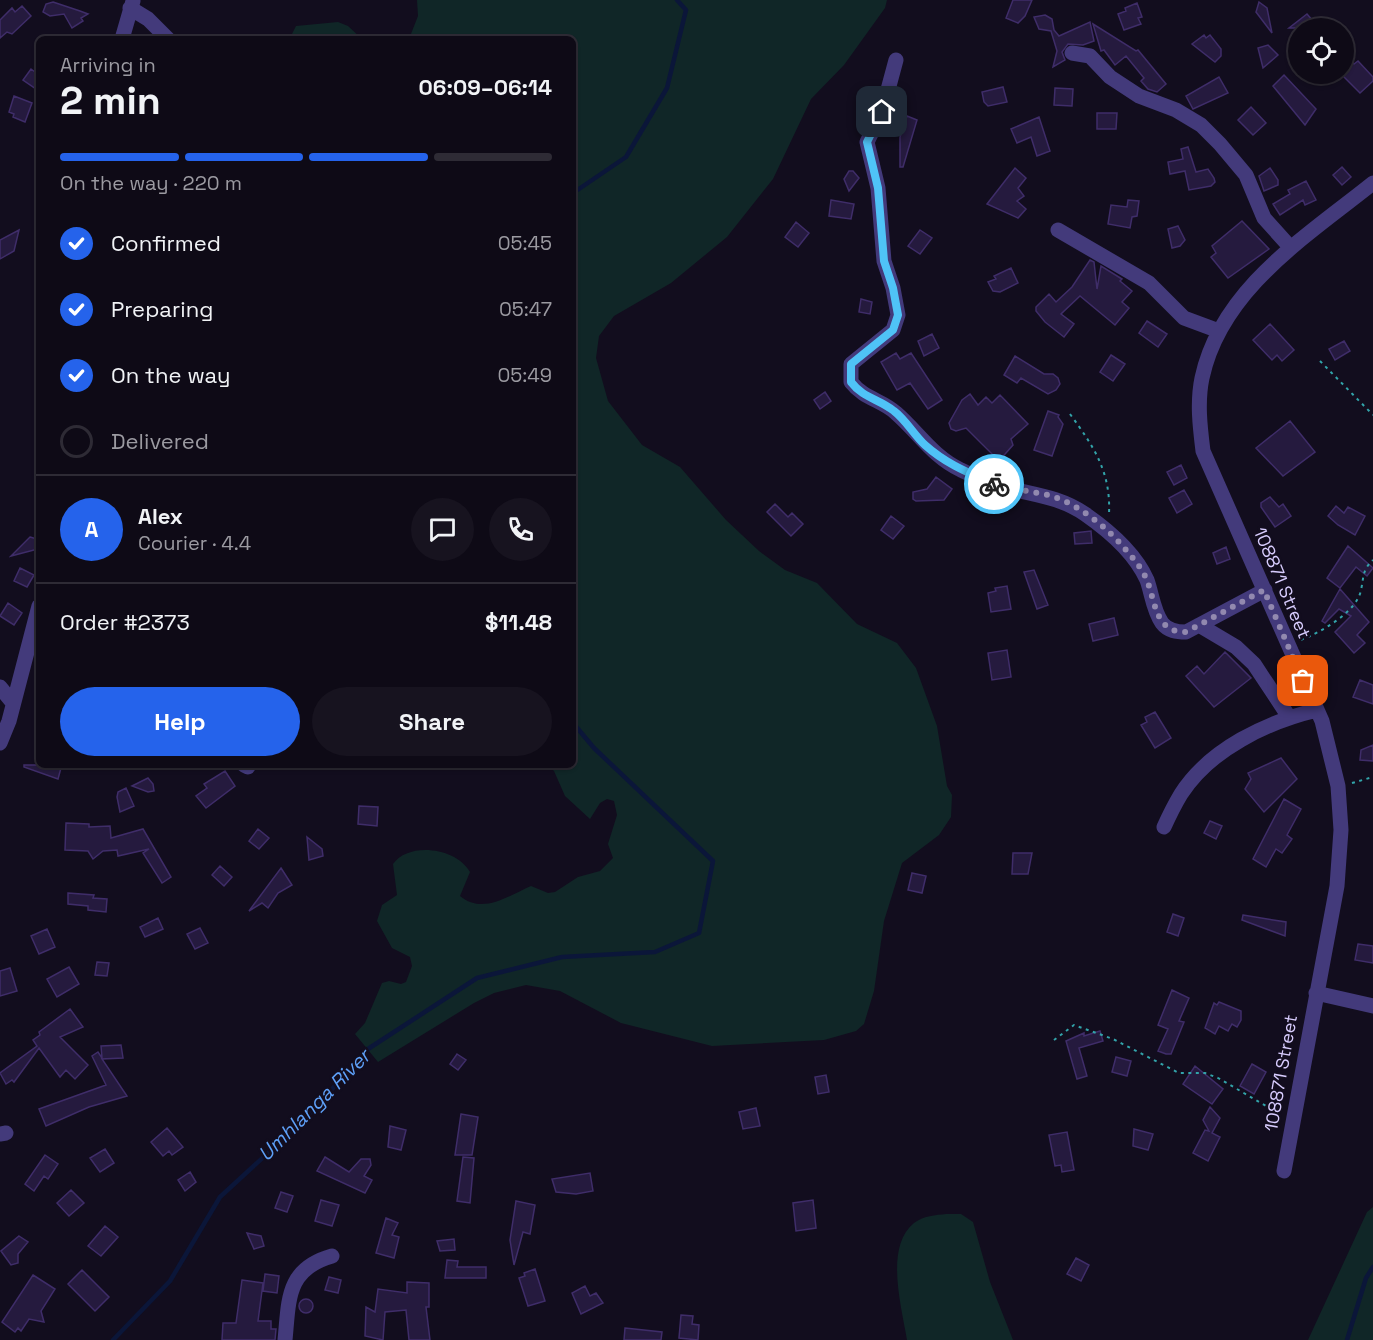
<!DOCTYPE html>
<html lang="en">
<head>
<meta charset="utf-8">
<style>
  body { margin:0; font-family:"Space Grotesk",sans-serif; background:#17131f; color:#f1f3f6; height:100vh; display:flex; flex-direction:column; font-size:22px; white-space:nowrap }
  * { box-sizing:border-box; margin:0 }
  p { font-size:20px; color:#9b9aa1 }
  .icon { flex:none; width:33px; height:33px; fill:none; stroke:currentColor; stroke-width:2; stroke-linecap:round; stroke-linejoin:round }
  .map { position:relative; flex:1; overflow:hidden }
  .drawer { position:absolute; left:36px; top:36px; width:540px; height:732px; display:flex; flex-direction:column; background:#0e0a16; border-radius:9px; box-shadow:0 2px 4px #0004,0 0 0 2px #2e2b35 }
  .drawer>* { flex:none }
  .buttons { position:absolute; left:1288px; top:18px; display:grid; gap:12px }
  .buttons a { display:grid; place-items:center; width:66px; height:66px; border-radius:50%; background:#0e0a16; box-shadow:0 2px 4px #0004,0 0 0 2px #2e2b35; font-size:30px }
  .pin { position:absolute; display:grid; place-items:center; width:51px; height:51px; color:#fff; margin:-26px; border-radius:12px; box-shadow:0 3px 9px #0006 }
  .courier { position:absolute; display:grid; place-items:center; width:60px; height:60px; margin:-30px; border:4px solid #4fc3f7; border-radius:50%; background:#fff; color:#222; box-shadow:0 2px 8px #0007 }
  .summary em { font-style:normal; font-weight:600 }
  .summary div { display:flex; flex-direction:column-reverse }
  .summary { display:flex; align-items:center; justify-content:space-between; height:102px; padding:0 24px }
  h1 { font-size:39px; font-weight:600; line-height:45px }
  .bar { display:grid; grid-template-columns:repeat(4,1fr); gap:9px 6px; align-content:center; height:72px; padding:0 24px }
  .bar i { height:8px; border-radius:4px; background:#2e2b35 }
  .bar .on { background:#2563eb }
  .bar p { grid-column:span 4 }
  .line { display:flex; align-items:center; gap:15px; padding:0 24px; border-top:2px solid #2e2b35 }
  .line div { flex:1 }
  .round { display:grid; place-items:center; flex:none; width:63px; height:63px; border-radius:32px; background:#17131f }
  ol { padding:0 24px; list-style:none }
  li { display:flex; align-items:center; gap:18px; height:66px }
  li p { margin-inline-start:auto }
  li .icon { padding:6px; border-radius:50%; background:#2563eb; color:#fff; stroke-width:4 }
  li:last-child { color:#9b9aa1 }
  li i { width:33px; height:33px; border:3px solid #2e2b35; border-radius:50% }
  .button { display:flex; gap:12px; margin-top:auto; padding:12px 24px }
  .button a { flex:1; height:69px; border-radius:36px; background:#2563eb; color:#fff; font-size:24px; font-weight:600; line-height:69px; text-align:center }
  .button a+a { background:#17131f; color:#f1f3f6 }
  .map>svg:first-child { display:block }
  .green { fill:#102627 }
  .lines { fill:none; stroke-linecap:round; stroke-linejoin:round }
  .stream { stroke:#0b1639; stroke-width:4.5 }
  .building { fill:#251a3e; stroke:#3f2d69; stroke-width:1.5 }
  .path { stroke:#32a4aa; stroke-width:2; stroke-dasharray:3 4.5; stroke-linecap:butt }
  .minor { stroke:#433a7b; stroke-width:15 }
  .done { stroke:#9289af; stroke-width:6; stroke-dasharray:0 10.8 }
  .route { stroke:#4fc3f7; stroke-width:8 }
  .labels { text-anchor:middle; stroke-width:5; stroke-linejoin:round; paint-order:stroke }
  .street-label { font-size:18px; fill:#d7ccfd; stroke:#120d1e }
  .water-label { font-size:20px; font-style:italic; fill:#5ea0f8; stroke:#120d1e }
</style>
</head>
<body>
<div class="map">
<svg width="1373" height="1340" viewBox="0 0 1373 1340">
  <rect width="100%" height="100%" fill="#120d1e"/>
  <path class="green" d="M417,0h470l-2,8 -41,57 -33,34 -38,80 -46,58 -56,46 -57,33 -15,20 -3,22 12,43 34,44 38,22 46,53 33,31 26,19 32,13 40,41 40,19 19,25 21,58 10,60 5,9 -1,22 -12,18 -37,28 -18,58 -10,70 -10,33 -8,7 -32,9 -112,6 -91,-23 -61,-32 -34,-6 -32,8 -20,10 -96,59 -23,-28 10,-11 17,-40 7,-2 12,3 5,-2 6,-16 -2,-9 -18,-9 -15,-27 5,-16 15,-10 -4,-31c16,-23 64,-16 77,8l-10,24c23,19 48,0 71,-10l17,7 7,-1 23,-15 22,-6 13,-13 -5,-14 9,-29 -3,-14 -7,-2 -7,4 -10,16 -25,-23 -11,-25 -6,-6h25v-726h-164l9,-23z
    M338,22l10,4 14,13h-70l-1,-3 5,-10z
    M1373,1207v133h-65l59,-128z
    M946,1214h15l12,8 17,60 23,58h-106c-5,-32 -23,-93 7,-117 9,-7 22,-8 32,-9z"/>
  <g class="lines">
    <path class="stream" d="M573,193l53,-36 41,-69 19,-78 -9,-10
      M113,1340l57,-59 50,-84 87,-80 61,-68 109,-71 85,-21 93,-5 44,-19 14,-72 -119,-113 -21,-25
      M1347,1340l19,-62 7,-11"/>
  </g>
  <path class="building" d="M1013,0h19l-7,16 -7,7 -12,-5z
    M53,2l27,9 8,3 -7,4 2,3 -11,7 -8,-14 -14,2 -7,-4 3,-8z
    M1259,2l8,6 5,25 -16,-21z
    M1137,3l5,14 -4,1 3,6 -17,6 -6,-16 8,-3 -1,-3z
    M22,6l9,10 -19,18 -5,-2 -7,6v-18l12,-12 3,4z
    M1307,14l12,14h-30z
    M1045,15l7,4 2,11 5,6 31,-14 4,19 -11,4 -15,-1 -6,8 3,8 -12,7 4,-16 -6,-20 -12,-2 -5,-12z
    M1093,24l43,27 2,-1 28,34 -9,8 -9,-3 -7,-8 3,-3 -18,-22 -11,9 -11,-15 -3,1z
    M1204,35l2,3 4,-3 11,14v7l-6,6 -23,-18z
    M1268,45l10,10 -15,13 -5,-20z
    M1344,50l10,14 4,-3 15,16v4l-13,12 -16,-16z
    M31,69l8,6v16l-16,-11z
    M1284,75l32,34 -11,16 -32,-39z
    M1219,77l9,16 -35,16 -7,-13z
    M1003,87l4,15 -19,4 -4,-4 -2,-10z
    M1055,88l18,1 -1,17 -18,-1z
    M14,96l18,7 -7,19 -12,-5 1,-3 -5,-2z
    M1251,107l15,16 -13,12 -15,-15z
    M1097,113h20l-1,16h-19z
    M907,116l10,4 -14,47h-3v-30z
    M1039,117l11,34 -13,5 -6,-19 -14,6 -6,-14z
    M1188,147l8,25 12,-3 6,9 1,4 -4,4 -22,4 -4,-19 -15,3 -2,-12 15,-3 -2,-10z
    M1342,167l9,10 -9,8 -9,-10z
    M1015,168l11,10 -8,10 6,8 -7,5 9,8 -8,9 -31,-14z
    M1270,168l8,12v5l-14,6 -5,-15z
    M849,171h4l6,7 -10,13 -5,-12z
    M1306,181l10,19 -11,5 -2,-5 -23,15 -7,-11 17,-10 -2,-4z
    M831,200l23,4 -3,15 -22,-3z
    M1128,200l11,1 -2,15 -5,1 -2,11 -22,-4 3,-19 16,2z
    M1242,221l27,28 -41,29 -17,-21 5,-4 -4,-7z
    M796,222l13,11 -11,14 -13,-10z
    M1178,226l7,14 -5,6 -8,2 -4,-19z
    M19,230l-5,21 -14,8v-19z
    M920,230l12,8 -12,16 -12,-8z
    M1090,260l4,2 3,27 4,-23 21,13 -2,2 12,10 -10,11 7,6 -14,17 -35,-29 -19,18 13,10 -10,13 -19,-15 -9,-11v-4l13,-13 7,8 16,-15z
    M1011,268l7,15 -18,9 -7,-1 -5,-9 8,-3 -2,-3z
    M861,299l11,3 -2,12 -11,-2z
    M1147,321l20,13 -9,13 -19,-14z
    M1270,324l24,26 -12,11 -5,-6 -5,5 -19,-20z
    M932,334l7,14 -15,8 -6,-15z
    M1344,341l6,10 -15,9 -6,-11z
    M896,353l4,6 11,-6 31,47 -14,9 -18,-26 -13,7 -16,-28z
    M1111,355l14,9 -12,17 -13,-9z
    M1015,356l29,18h9l5,4 2,6 -4,6 -8,4 -27,-16 -4,5 -13,-8z
    M825,392l6,9 -11,8 -6,-9z
    M970,394l8,11 8,-8 6,6 8,-8 28,29 -17,15 2,6 -14,16 -33,-33 -10,3 -5,-2 -2,-6 13,-23z
    M1048,411l11,4 -1,2 5,7 -11,32 -18,-6z
    M1290,421l25,31 -32,24 -27,-28z
    M1181,465l6,13 -13,7 -7,-13z
    M936,477l16,12 -8,11 -28,1 -3,-2v-7l14,-3z
    M1184,490l8,14 -15,9 -8,-15z
    M1270,497l9,10 4,-3 8,12 -16,11 -14,-20v-4z
    M775,504l13,13 4,-4 11,11 -12,12 -24,-24z
    M1336,506l8,7 4,-6 17,9 -10,19 -17,-10 -10,-9z
    M891,516l13,10 -11,13 -12,-9z
    M1091,531l1,12 -17,1 -1,-11z
    M30,537l7,2 1,10 -27,7z
    M1348,546l25,22 -6,8 -11,-9 -16,21 -13,-10z
    M1226,547l4,12 -13,5 -4,-11z
    M20,568l14,7 -7,12 -13,-6z
    M1034,570l14,35 -11,4 -13,-37z
    M1007,586l4,23 -20,3 -3,-19 8,-2 -1,-3z
    M1340,589l29,33 -12,13 8,8 -11,10 -19,-21 16,-16 -12,-7 -14,14 -3,-2z
    M8,603l14,10 -8,12 -14,-9z
    M1114,618l4,17 -25,6 -4,-17z
    M1007,650l4,27 -19,3 -4,-27z
    M1225,652l26,26 -37,29 -28,-31 11,-10 7,8z
    M1360,680l13,5v19l-20,-7z
    M1155,712l16,26 -16,10 -14,-23 6,-3 -2,-5z
    M1373,745v16l-13,-1 1,-10z
    M1281,758l16,21 -33,33 -19,-23 6,-10 -3,-6z
    M24,765h28l9,3 -3,11 -34,-12z
    M225,771l10,15 -29,22 -10,-12 11,-8 -3,-4z
    M148,778l5,6 1,7 -6,1 -16,-6z
    M126,788l8,18 -14,6 -3,-15 1,-5z
    M1284,799l17,10 -14,26 5,4 -10,14 -6,-4 -10,18 -13,-8z
    M359,806l19,1 -1,19 -19,-2z
    M1210,821l12,5 -6,13 -12,-6z
    M66,823l23,1v3l21,-1 1,12 32,-9 28,48 -9,6 -19,-30 6,-4 -31,7 -1,-6 -14,1 -10,8 -5,-8 -23,-1z
    M258,829l11,9 -10,11 -10,-8z
    M307,837l15,12 1,7 -14,4z
    M1013,853h19l-4,21h-16z
    M220,866l12,11 -8,9 -12,-11z
    M281,868l11,17 -14,8 -10,15 -6,-5 -13,8z
    M912,873l14,3 -4,17 -14,-3z
    M68,893l26,2 -1,3 14,1 -1,13 -18,-2v-4l-20,-2z
    M1173,914l11,4 -6,18 -11,-4z
    M1243,915l43,7 -1,14 -43,-16z
    M158,918l5,11 -18,8 -5,-10z
    M200,928l8,15 -13,6 -8,-15z
    M47,929l8,18 -16,7 -8,-18z
    M1358,944l15,2v17l-18,-3z
    M97,962l12,1 -2,13 -12,-1z
    M69,967l10,17 -22,13 -10,-18z
    M10,968l7,23 -17,5v-25z
    M1172,990l17,8 -10,23 5,1 -13,32h-5l-8,-3 10,-22 -10,-4z
    M1219,1002l22,9v9l-4,7 -5,-3 -4,7 -9,-5 -4,8 -10,-6 9,-25 3,2z
    M70,1009l13,18 -23,10 28,28 -13,14 -9,-9 -6,7 -21,-29 -25,34 -2,-2 -6,4 -6,-11 37,-27 -4,-6 7,-5 -1,-3z
    M1100,1031l3,10 -24,7 8,28 -10,3 -11,-38 18,-8v3z
    M121,1045l2,13 -21,1 25,37 -38,11 -43,19 -7,-17 67,-24 -14,-29 6,-4 4,6 -1,-12z
    M457,1054l9,6 -8,10 -8,-6z
    M1116,1057l15,4 -4,15 -15,-4z
    M1252,1064l14,8 -12,22 -14,-8z
    M1195,1066l28,23 -11,15 -29,-20z
    M826,1075l3,17 -11,2 -3,-17z
    M1210,1107l10,11 -8,15 8,4 -12,24 -15,-8 12,-23 4,1 -6,-11z
    M756,1108l4,18 -17,3 -4,-17z
    M461,1114l17,3 -6,38h-17z
    M390,1126l16,4 -5,20 -13,-3z
    M167,1128l16,19 -11,8 -3,-4 -6,5 -12,-14z
    M1134,1129l19,5 -5,16 -15,-4z
    M1067,1132l7,38 -12,2 -1,-7 -6,1 -6,-31z
    M105,1149l9,14 -14,9 -10,-14z
    M45,1155l13,9 -10,15 -4,-3 -10,15 -9,-7z
    M325,1157l24,15 12,-13h9l1,6 -7,11 8,4 -7,13 -48,-22z
    M463,1157l11,1 -4,45 -13,-2z
    M190,1172l6,10 -11,9 -7,-11z
    M590,1173l3,18 -17,3 -20,-2 -4,-13z
    M71,1190l13,13 -15,13 -12,-13z
    M281,1192l12,4 -6,16 -12,-4z
    M321,1200l18,5 -7,21 -17,-5z
    M813,1200l3,28 -20,3 -3,-28z
    M516,1201l19,4 -5,29 -7,-2 -9,33 -4,-25z
    M386,1218l12,5 -6,12 7,2 -5,21 -18,-5z
    M105,1226l13,11 -17,19 -13,-10z
    M247,1233l14,3 3,10 -10,3z
    M19,1236l9,6 -10,12v9l-7,2 -10,-14z
    M454,1239l1,11 -15,1 -3,-10z
    M1076,1258l13,7 -8,16 -14,-7z
    M447,1260l11,1 -1,6h29v11h-41z
    M535,1269l10,32 -17,5 -9,-28 6,-2 -1,-3z
    M82,1270l27,27 -14,14 -27,-27z
    M265,1274l14,2 -2,17 -14,-2z
    M33,1275l22,14 -14,22 3,11 -15,-3 -8,12 -3,-3 -3,4 -13,-10z
    M329,1277l12,3 -3,13 -13,-3z
    M242,1280l21,3 -5,38h13v8h5l-1,11h-53l1,-17h13z
    M407,1282l22,1v24h-3l4,33h-21l-3,-30 -21,2 -2,28 -18,-4 1,-29 9,5 3,-23 29,4z
    M585,1286l5,10 6,-3 7,10 -22,11 -9,-21z
    M299 1306a7 7 0 1 1 14 0a7 7 0 1 1-14 0Z
    M681,1315l12,1 -1,8 7,1 -1,15 -19,-2z
    M625,1328l37,4 -1,8h-37z"/>
  <g class="lines">
    <path class="path" d="M1320,361l53,54
      M1070,414c24,33 41,58 39,100
      M1301,640c20,-8 56,-28 60,-50 3,-13 1,-20 12,-30
      M1352,783l21,-6
      M1054,1040l20,-15 39,14 66,34h26l13,5 62,36"/>
    <path class="minor" d="M130,8l18,11 20,20
      M122,39l11,-38
      M1072,53l18,3 20,21 29,19 37,14 25,15 19,19 26,31 18,43 27,30
      M896,60l-14,52 -15,30 11,46 6,73 9,27 5,27 -5,15 -42,34v18c13,17 31,18 45,31 22,19 37,44 65,57 14,7 31,14 47,18 27,7 52,9 77,26 23,16 50,39 62,66 5,14 6,30 15,43 6,8 15,9 24,9l79,-42
      M1058,230l91,53 35,35 35,13
      M1199,625l37,22 18,17 35,53
      M0,687l13,16
      M0,743l9,-22 30,-115
      M244,765l4,2
      M1164,827c5,-11 11,-23 17,-33 29,-45 86,-72 136,-84
      M1316,993l57,13
      M0,1134l6,-1
      M1284,1171l53,-285 4,-56 -3,-44 -16,-65 -119,-270c-3,-24 -6,-49 -1,-73 19,-89 105,-142 171,-195
      M285,1340c4,-40 1,-71 47,-84"/>
  </g>
  <g class="lines">
    <path class="done" d="M994,484c18,5 36,7 54,11 29,8 59,32 78,55 7,8 14,16 19,26 11,22 8,57 41,56l78,-42 39,91"/>
    <path class="route" d="M882,112l-15,30 11,46 6,73 9,27 5,27 -5,15 -42,34v18c12,16 28,17 43,29 12,9 20,24 31,34 21,19 44,28 69,39"/>
  </g>
  <g class="labels">
    <g class="street-label">
      <text transform="translate(1282 583) rotate(67)" y="6">108871 Street</text>
      <text transform="translate(1281 1073) rotate(-80)" y="6">108871 Street</text>
    </g>
    <g class="water-label">
      <text transform="translate(314 1105) rotate(-45)" y="7">Umhlanga River</text>
    </g>
  </g>
</svg>
<div class="buttons">
<a><svg class="icon" aria-label="locate" viewBox="0 0 24 24"><circle cx="12" cy="12" r="6"/><path d="M12 2v4M12 18v4M2 12h4M18 12h4"/></svg></a>
</div>
<div class="pin" style="left:1303px;top:681px;background:#ea580c"><svg class="icon" aria-label="bag" viewBox="0 0 24 24"><path d="M5 8h14l-1 12H6zM9 8a3 3 0 0 1 6 0"/></svg></div>
<div class="pin" style="left:882px;top:112px;background:#1f2937"><svg class="icon" aria-label="home" viewBox="0 0 24 24"><path d="M3 11l9-7 9 7M6 9v11h12V9"/></svg></div>
<div class="courier" style="left:994px;top:484px"><svg class="icon" aria-label="bike" viewBox="0 0 24 24"><circle cx="6" cy="16" r="4"/><circle cx="18" cy="16" r="4"/><path d="M6 16l4-8h5l3 8M10 8l3 8H6M13 5h3"/></svg></div>
<section class="drawer">
<div class="summary"><div><h1>2 min</h1><p>Arriving in</p></div><em>06:09–06:14</em></div>
<div class="bar"><i class="on"></i><i class="on"></i><i class="on"></i><i></i><p>On the way · 220 m</p></div>
<ol>
<li><svg class="icon" aria-label="check" viewBox="0 0 24 24"><path d="M5 12l5 5 9-10"/></svg>Confirmed<p>05:45</p></li>
<li><svg class="icon" aria-label="check" viewBox="0 0 24 24"><path d="M5 12l5 5 9-10"/></svg>Preparing<p>05:47</p></li>
<li><svg class="icon" aria-label="check" viewBox="0 0 24 24"><path d="M5 12l5 5 9-10"/></svg>On the way<p>05:49</p></li>
<li><i></i>Delivered</li>
</ol>
<div class="line" style="height:108px"><b class="round" style="background:#2563eb;color:#fff">A</b><div><b>Alex</b><p>Courier · 4.4</p></div><a class="round"><svg class="icon" aria-label="chat" viewBox="0 0 24 24"><path d="M4 5h16v11H9l-5 4z"/></svg></a><a class="round"><svg class="icon" aria-label="phone" viewBox="0 0 24 24"><path d="M5 4h4l2 5-3 2q2 4 5 5l2-3 5 2v4C11 20 4 13 5 4z"/></svg></a></div>
<div class="line" style="height:78px"><div>Order #2373</div><b>$11.48</b></div>
<div class="button"><a>Help</a><a>Share</a></div>
</section>
</div>
</body>
</html>
